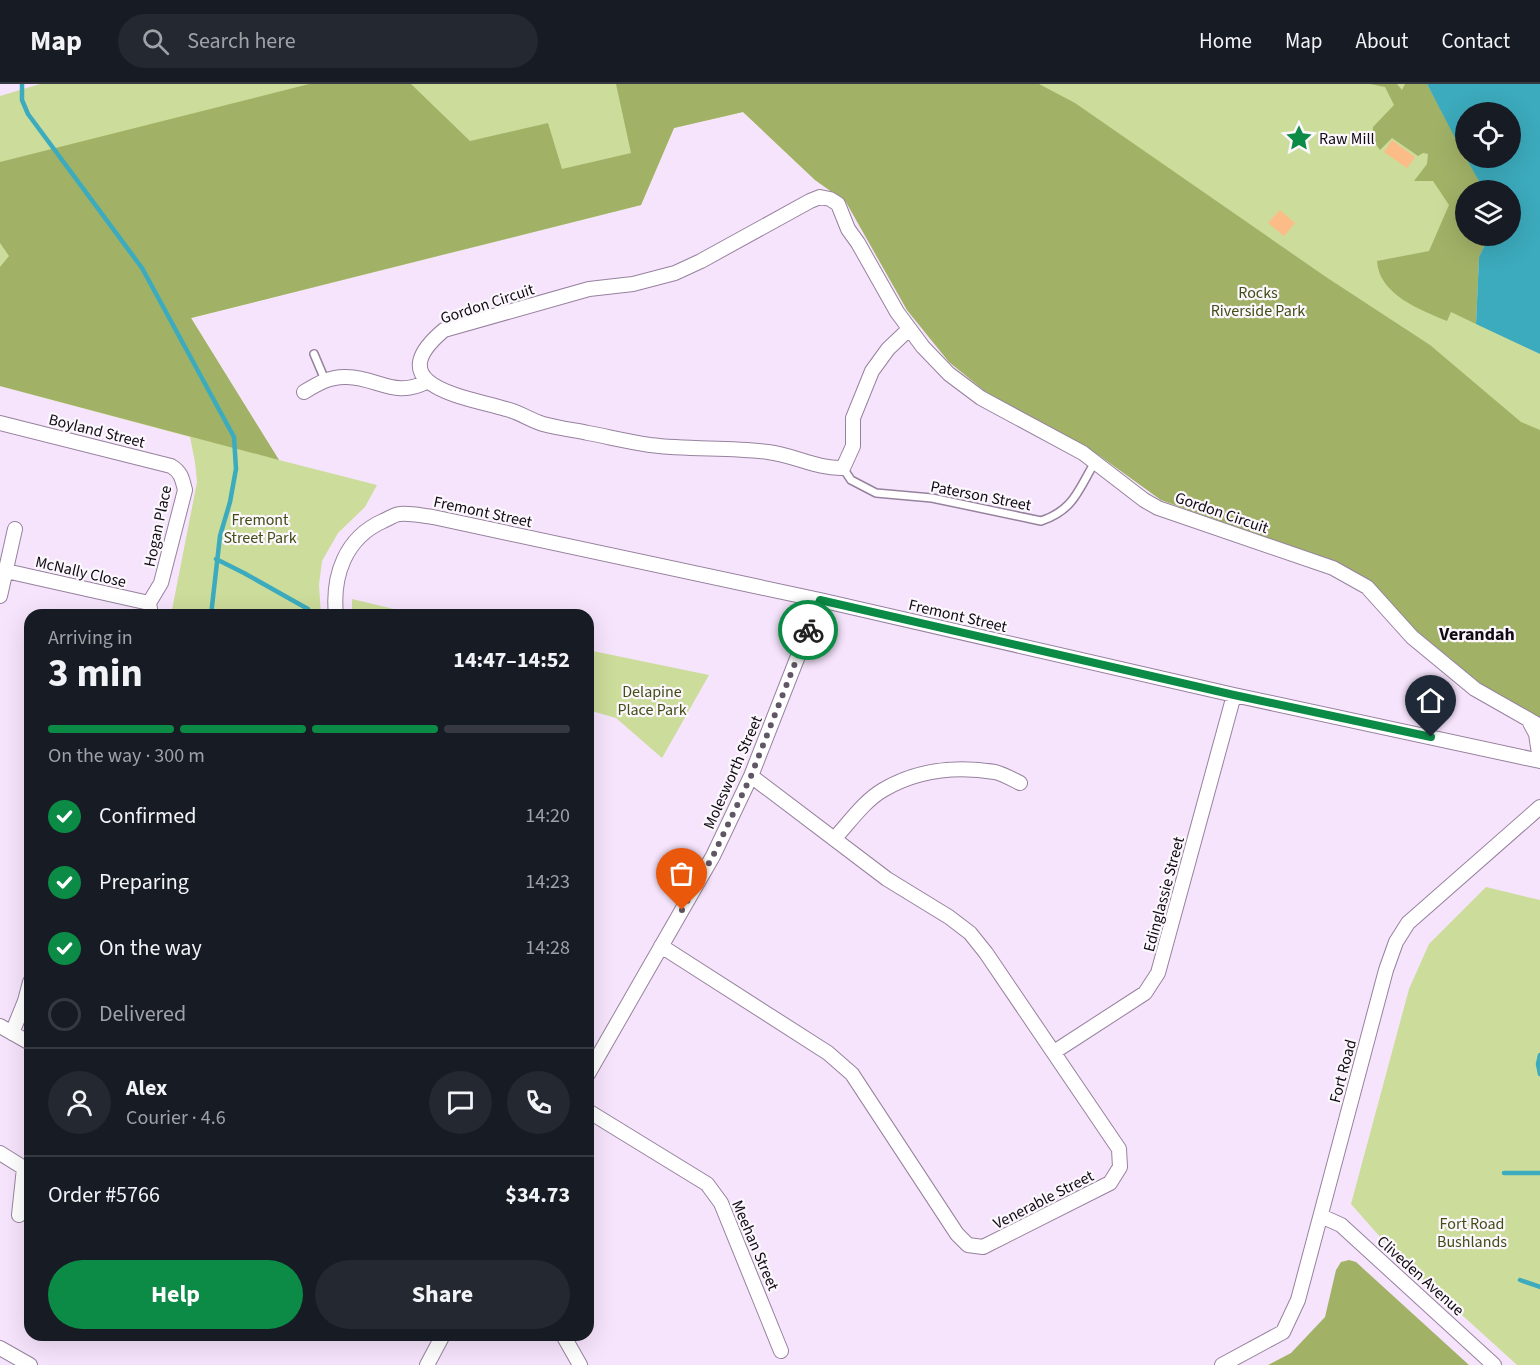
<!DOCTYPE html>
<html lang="en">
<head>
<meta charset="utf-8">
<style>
  body { margin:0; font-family:"Source Sans 3",sans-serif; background:#242831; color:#f1f3f6; height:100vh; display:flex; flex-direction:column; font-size:22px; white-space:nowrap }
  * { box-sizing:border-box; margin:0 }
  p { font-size:20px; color:#9ea1a6 }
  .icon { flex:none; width:33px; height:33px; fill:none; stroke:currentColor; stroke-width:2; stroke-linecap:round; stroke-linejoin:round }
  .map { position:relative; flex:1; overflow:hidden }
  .side { position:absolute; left:24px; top:525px; width:570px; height:732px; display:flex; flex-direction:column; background:#171b24; border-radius:18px; box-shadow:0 6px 24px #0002 }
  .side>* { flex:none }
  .buttons { position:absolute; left:1455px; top:18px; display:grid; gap:12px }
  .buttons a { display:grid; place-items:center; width:66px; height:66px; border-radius:50%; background:#171b24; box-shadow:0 6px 24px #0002; font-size:30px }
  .pin { position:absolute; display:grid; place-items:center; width:51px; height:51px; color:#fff; margin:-62px -26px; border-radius:50% 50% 50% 0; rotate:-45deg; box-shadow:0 0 6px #0007 }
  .pin .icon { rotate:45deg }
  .courier { position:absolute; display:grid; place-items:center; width:60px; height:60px; margin:-30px; border:4px solid #0b8b46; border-radius:50%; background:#fff; color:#222; box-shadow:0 2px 8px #0007 }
  .summary em { font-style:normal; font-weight:700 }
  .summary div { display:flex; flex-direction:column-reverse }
  .summary { display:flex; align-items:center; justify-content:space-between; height:102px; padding:0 24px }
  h1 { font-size:39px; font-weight:700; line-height:45px }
  .bar { display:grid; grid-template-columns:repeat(4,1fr); gap:9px 6px; align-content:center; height:72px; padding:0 24px }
  .bar i { height:8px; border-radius:4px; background:#363941 }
  .bar .current { background:#0b8b46 }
  .bar p { grid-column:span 4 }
  .line { display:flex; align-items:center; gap:15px; padding:0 24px; border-top:2px solid #363941 }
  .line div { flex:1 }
  .round { display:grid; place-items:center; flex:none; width:63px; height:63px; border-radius:32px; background:#242831 }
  ol { padding:0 24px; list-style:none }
  li { display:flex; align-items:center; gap:18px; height:66px }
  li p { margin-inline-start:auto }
  li .icon { padding:6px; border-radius:50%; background:#0b8b46; color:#fff; stroke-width:4 }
  li:last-child { color:#9ea1a6 }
  li i { width:33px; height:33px; border:3px solid #363941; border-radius:50% }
  .action { display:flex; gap:12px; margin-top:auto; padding:12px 24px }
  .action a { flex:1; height:69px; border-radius:36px; background:#0b8b46; color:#fff; font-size:24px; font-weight:700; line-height:69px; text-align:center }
  .action a+a { background:#242831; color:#f1f3f6 }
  header { display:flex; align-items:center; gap:36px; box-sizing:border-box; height:84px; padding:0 30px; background:#171b24; border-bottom:2px solid #363941 }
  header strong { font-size:28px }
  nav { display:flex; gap:33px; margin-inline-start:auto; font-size:21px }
  .search { width:420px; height:54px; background:#242831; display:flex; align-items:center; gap:15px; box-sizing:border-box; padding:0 21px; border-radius:33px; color:#9ea1a6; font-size:22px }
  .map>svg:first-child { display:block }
  .green { fill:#ccdc9a }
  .forest { fill:#a1b267 }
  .water { fill:#3cabbd }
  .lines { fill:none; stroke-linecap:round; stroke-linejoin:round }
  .stream { stroke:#3cabbd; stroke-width:4.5 }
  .building { fill:#fcbc87 }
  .service-casing { stroke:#97829e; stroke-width:10 }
  .minor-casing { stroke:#97829e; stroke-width:16 }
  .service { stroke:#fff; stroke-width:7 }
  .minor { stroke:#fff; stroke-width:14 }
  .done { stroke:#615665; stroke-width:6; stroke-dasharray:0 10.8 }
  .route { stroke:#0b8b46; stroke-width:8 }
  .labels { text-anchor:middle; stroke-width:4.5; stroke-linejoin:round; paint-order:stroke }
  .poi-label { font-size:16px; fill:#110a13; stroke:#fbf7fd; text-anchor:start }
  .park-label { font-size:16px; fill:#434e16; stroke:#fbf7fd }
  .street-label { font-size:16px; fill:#110a13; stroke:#fbf7fd }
  .neighbourhood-label { font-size:18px; font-weight:bold; fill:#110a13; stroke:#fbf7fd }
</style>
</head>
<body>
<header>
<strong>Map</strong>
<div class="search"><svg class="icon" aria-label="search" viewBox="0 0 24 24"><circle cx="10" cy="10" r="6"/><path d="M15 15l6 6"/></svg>Search here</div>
<nav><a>Home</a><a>Map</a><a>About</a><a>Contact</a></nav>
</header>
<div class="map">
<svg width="1540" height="1281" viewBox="0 0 1540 1281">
  <rect width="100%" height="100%" fill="#f6e4fc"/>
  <path class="green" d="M40,0h1387l57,106h-18v46h23l-10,21 -3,66 64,31v364l-139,-100 -13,-18 -19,-17 -34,-20 -174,-63 -61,-44 -114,-64 -37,-30 -42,-52 -61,-108 -31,-22 -72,-68 -69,16 -33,77 -450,113 88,142 98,25 -12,22 -27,26 -16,28 -3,24 2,30h-150l26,-133 -2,-20 -5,-25 -190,-51v-290z
    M352,515l67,16h-67z
    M588,566l121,25 -47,83 -46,-40 -28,-8z
    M1486,803l54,13v465h-23l-121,-110 -45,-51 58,-215 20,-45z"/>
  <path class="forest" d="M309,0h102l59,57 78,-18 14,46 69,-16 -15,-69h423l36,19 251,174 104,68 91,77 19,8v288l-36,-19 -22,-14 -81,-67 -13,-18 -19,-17 -34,-20 -174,-63 -61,-44 -114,-64 -37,-30 -42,-52 -61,-108 -31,-22 -72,-68 -69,16 -33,77 -450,113 88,142 -279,-74v-119l9,-11 -9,-13v-81z
    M1370,0h27l5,6 3,-6h22l57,106h-18v46h23l-10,21 -3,67 -25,-12 -4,9c-26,-11 -68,-26 -70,-60l52,-10 20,-46 -16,-24h-19l13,-17 1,-10 -5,-1 -5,3 -26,-18 -12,12 -8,-11 1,-12 21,-22 -9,-18z
    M1349,1176l7,2 113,103h-201l23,-12 34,-36 11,-47 5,-8z"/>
  <path class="water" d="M1427,0h113v270l-64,-30 3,-67 10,-21h21v-46h-26l-18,-32h44v-46h-44l-1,45z"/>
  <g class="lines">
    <path class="stream" d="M22,0v16l6,14 114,154 92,169 2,32 -6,33 -10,34 -9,79
      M216,475l28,14 64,36
      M1540,971l-2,9 2,10
      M1504,1089h36
      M1520,1196l20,7"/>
  </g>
  <path class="building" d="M1392,56l23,17 -8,11 -23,-16z
    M1280,126l15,13 -11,13 -16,-13z"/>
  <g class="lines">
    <defs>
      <path id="service" d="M314,270l11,26
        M843,384l8,12 25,13 56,5 109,23c33,-11 37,-31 54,-59"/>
      <path id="minor" d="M909,245l-21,20 -16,22 -19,47v28l-10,22c-26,1 -49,-13 -75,-16 -39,-5 -78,-2 -118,-7 -20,-3 -41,-8 -62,-12 -15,-3 -30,-5 -45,-9 -13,-4 -24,-12 -37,-15 -40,-12 -129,-23 -62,-79l145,-41 44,-5 42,-11 26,-12 109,-60 10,-4 10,2 8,5 10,25 10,14 39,69 26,35 26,27 32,24 102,55 61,47 14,8 175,60 34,19 45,50 63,52 65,37
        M304,308c13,-8 26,-16 43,-15 32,1 48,22 81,4
        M0,339l171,43c10,6 11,12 14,24l-24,93 -12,20 2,12
        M6,487l143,32
        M0,512l15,-67
        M336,531c-4,-39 9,-77 47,-94 5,-2 12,-7 17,-7 11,-1 23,2 33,3l387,83 414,95 306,66
        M1528,635l8,15 4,26
        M834,755c15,-16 30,-38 49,-49 34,-20 74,-24 112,-18 8,2 17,7 25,11
        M661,862l167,107 24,21 105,160 11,11 15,2 127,-64 10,-16 -1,-18 -133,-196 -16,-20 -21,-16 -62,-38 -136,-103
        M0,942l30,17
        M12,949l13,-32 5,-19
        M1054,968l91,-59 13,-20 76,-278
        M588,990l125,-218 38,-80 69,-176
        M588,1027l119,73 14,19 60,148
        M0,1069l24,15 -5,47
        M1321,1132l20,9 153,140
        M563,1251l17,30
        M0,1264l30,17
        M427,1281l16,-30
        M1222,1281l61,-33 15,-32 88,-330 10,-28 12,-19 132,-116"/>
    </defs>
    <use href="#service" class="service-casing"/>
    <use href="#minor" class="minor-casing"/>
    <use href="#service" class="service"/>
    <use href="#minor" class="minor"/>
  </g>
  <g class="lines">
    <path class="done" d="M682,826l31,-54 38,-80 57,-146"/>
    <path class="route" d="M808,546l12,-30 414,95 197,42"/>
  </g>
  <defs>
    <symbol id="sight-bare" viewBox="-9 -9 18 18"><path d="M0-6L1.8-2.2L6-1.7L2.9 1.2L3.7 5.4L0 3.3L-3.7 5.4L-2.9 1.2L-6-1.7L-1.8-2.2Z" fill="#0b8b46" stroke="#fbf7fd" stroke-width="2.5" paint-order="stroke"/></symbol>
  </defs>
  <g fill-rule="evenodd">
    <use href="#sight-bare" x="1280" y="35" width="38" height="38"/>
  </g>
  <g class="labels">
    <g class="poi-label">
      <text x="1319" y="60">Raw Mill</text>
    </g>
    <g class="park-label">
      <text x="1258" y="214">Rocks<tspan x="1258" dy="18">Riverside Park</tspan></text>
      <text x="260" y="441">Fremont<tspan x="260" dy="18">Street Park</tspan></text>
      <text x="652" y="613">Delapine<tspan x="652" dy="18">Place Park</tspan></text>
      <text x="1472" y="1145">Fort Road<tspan x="1472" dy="18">Bushlands</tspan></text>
    </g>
    <g class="street-label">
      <text transform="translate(487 219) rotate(-18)" y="6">Gordon Circuit</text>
      <text transform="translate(97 346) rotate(14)" y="6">Boyland Street</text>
      <text transform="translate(981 411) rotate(11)" y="6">Paterson Street</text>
      <text transform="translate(483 427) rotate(12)" y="6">Fremont Street</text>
      <text transform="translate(1222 428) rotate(19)" y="6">Gordon Circuit</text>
      <text transform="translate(157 442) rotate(-78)" y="6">Hogan Place</text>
      <text transform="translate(81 487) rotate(13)" y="6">McNally Close</text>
      <text transform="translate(958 531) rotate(13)" y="6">Fremont Street</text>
      <text transform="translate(732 688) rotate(-66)" y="6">Molesworth Street</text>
      <text transform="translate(1163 810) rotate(-75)" y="6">Edinglassie Street</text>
      <text transform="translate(1342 987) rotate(-75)" y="6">Fort Road</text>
      <text transform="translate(1043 1115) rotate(-27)" y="6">Venerable Street</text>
      <text transform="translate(756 1161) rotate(67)" y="6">Meehan Street</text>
      <text transform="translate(1421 1191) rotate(42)" y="6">Cliveden Avenue</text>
    </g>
    <g class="neighbourhood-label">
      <text x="1477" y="556">Verandah</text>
    </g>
  </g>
</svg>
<div class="buttons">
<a><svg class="icon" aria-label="locate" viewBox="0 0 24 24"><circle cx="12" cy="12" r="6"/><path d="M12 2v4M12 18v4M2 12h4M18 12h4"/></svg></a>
<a><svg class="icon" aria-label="layers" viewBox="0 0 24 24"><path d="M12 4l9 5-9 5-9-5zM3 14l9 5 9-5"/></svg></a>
</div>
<div class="pin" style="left:682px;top:826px;background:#ea580c"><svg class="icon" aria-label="bag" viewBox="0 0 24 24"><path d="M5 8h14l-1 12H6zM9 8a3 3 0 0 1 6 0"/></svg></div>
<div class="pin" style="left:1431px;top:653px;background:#1f2937"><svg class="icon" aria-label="home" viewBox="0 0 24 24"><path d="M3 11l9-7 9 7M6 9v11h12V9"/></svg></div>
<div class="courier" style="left:808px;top:546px"><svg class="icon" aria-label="bike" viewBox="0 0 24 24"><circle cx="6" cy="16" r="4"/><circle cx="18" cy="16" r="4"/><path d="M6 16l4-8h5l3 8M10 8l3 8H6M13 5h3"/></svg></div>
<section class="side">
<div class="summary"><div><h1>3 min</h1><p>Arriving in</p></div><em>14:47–14:52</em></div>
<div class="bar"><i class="current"></i><i class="current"></i><i class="current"></i><i></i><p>On the way · 300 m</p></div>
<ol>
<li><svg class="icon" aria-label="check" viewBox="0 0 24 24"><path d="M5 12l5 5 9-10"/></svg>Confirmed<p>14:20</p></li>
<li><svg class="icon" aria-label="check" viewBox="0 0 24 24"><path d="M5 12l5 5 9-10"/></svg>Preparing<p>14:23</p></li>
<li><svg class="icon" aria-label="check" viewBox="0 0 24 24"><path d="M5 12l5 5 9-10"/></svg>On the way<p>14:28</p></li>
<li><i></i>Delivered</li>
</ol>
<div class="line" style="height:108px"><a class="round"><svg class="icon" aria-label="person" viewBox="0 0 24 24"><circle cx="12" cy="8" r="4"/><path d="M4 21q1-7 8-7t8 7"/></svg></a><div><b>Alex</b><p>Courier · 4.6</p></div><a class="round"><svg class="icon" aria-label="chat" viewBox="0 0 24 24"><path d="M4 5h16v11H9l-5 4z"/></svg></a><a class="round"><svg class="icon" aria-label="phone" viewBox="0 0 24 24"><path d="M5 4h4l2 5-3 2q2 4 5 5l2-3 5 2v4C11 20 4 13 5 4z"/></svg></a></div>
<div class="line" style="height:78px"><div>Order #5766</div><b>$34.73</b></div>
<div class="action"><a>Help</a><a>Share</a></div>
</section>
</div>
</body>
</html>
